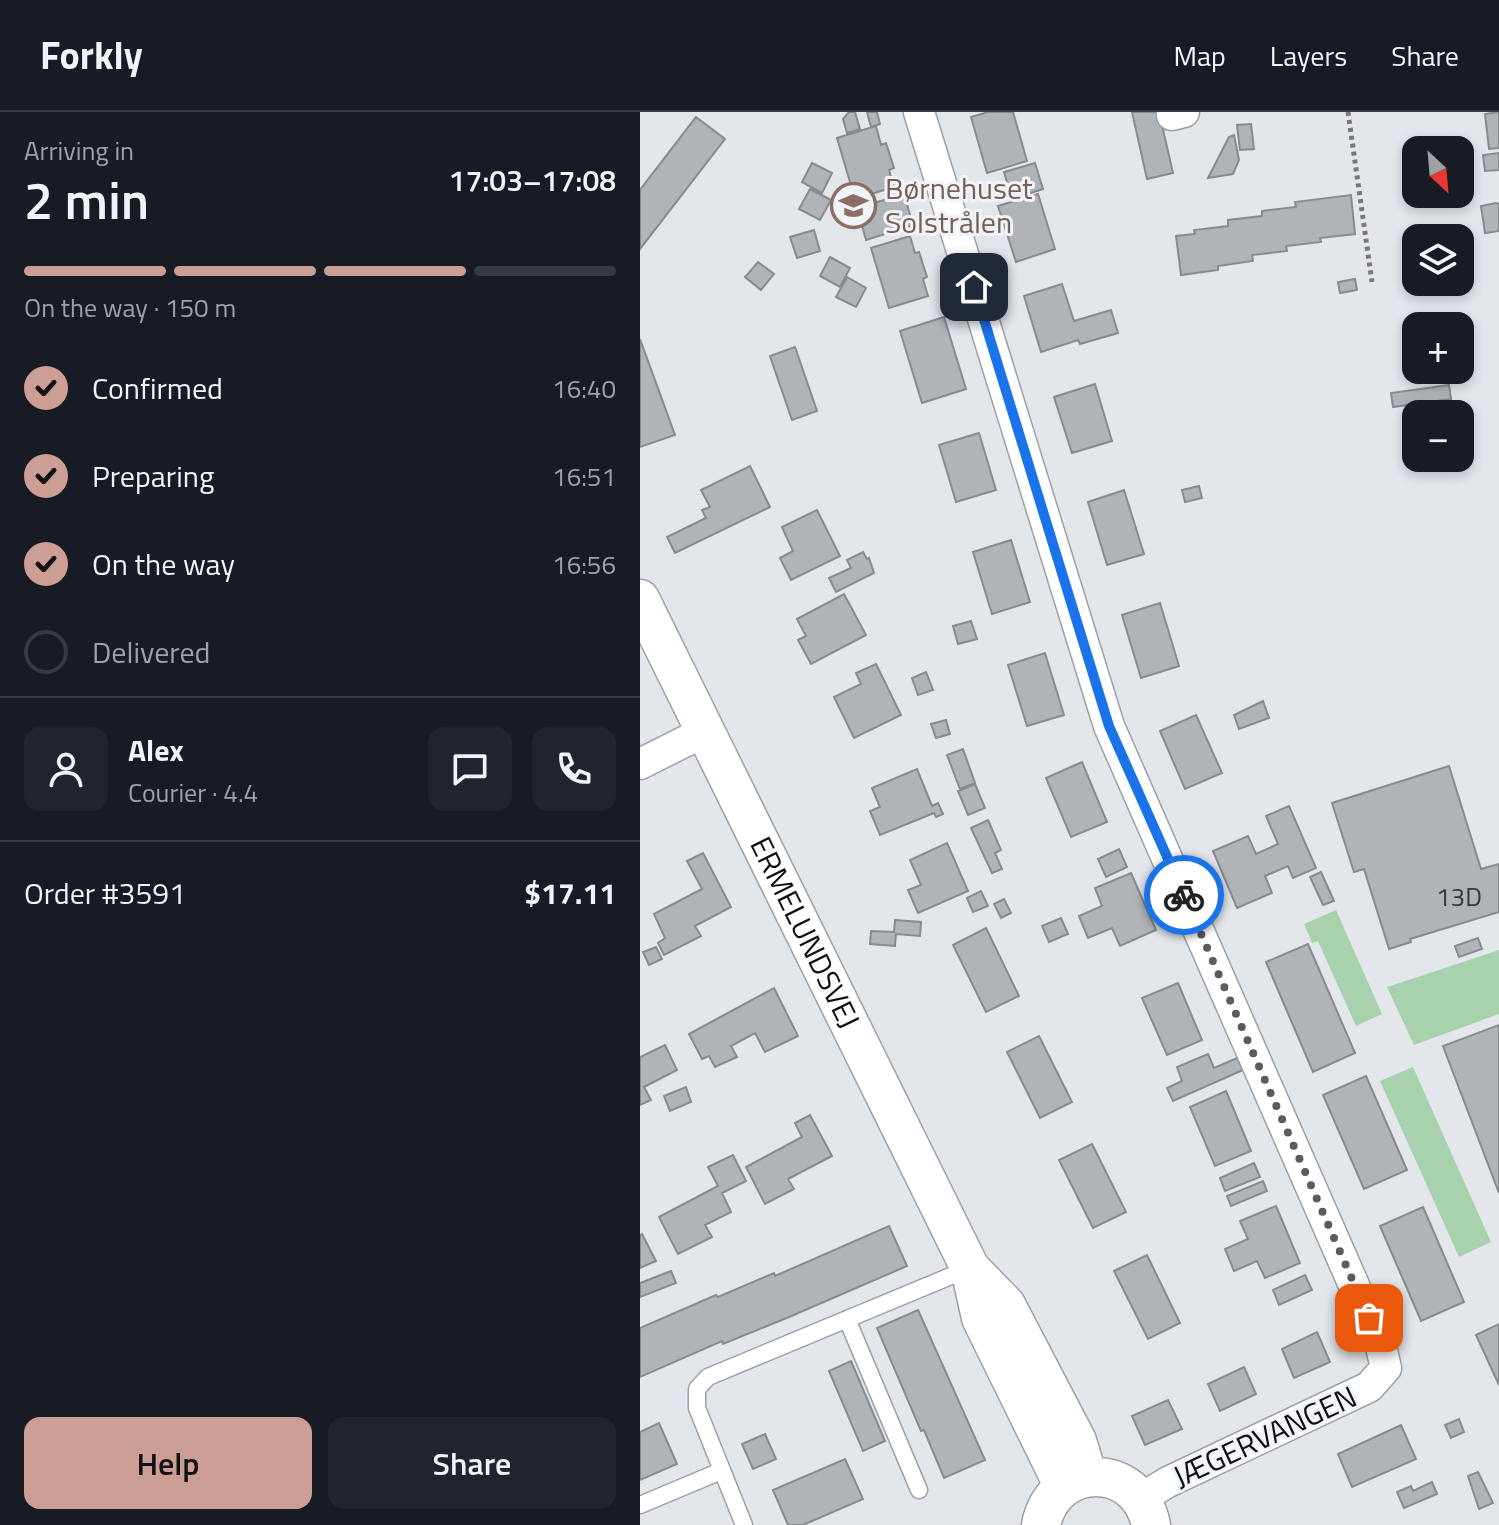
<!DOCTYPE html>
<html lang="en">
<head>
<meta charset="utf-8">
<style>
  body { margin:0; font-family:"Titillium Web",sans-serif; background:#20242c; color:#f1f3f6; height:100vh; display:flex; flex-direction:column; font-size:30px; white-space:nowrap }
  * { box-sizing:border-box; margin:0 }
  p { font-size:26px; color:#9ea1a6 }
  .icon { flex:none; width:44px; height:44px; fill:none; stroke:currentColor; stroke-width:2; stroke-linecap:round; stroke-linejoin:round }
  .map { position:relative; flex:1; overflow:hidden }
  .side { display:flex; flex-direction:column; background:#171b24; width:640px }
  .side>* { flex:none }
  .needle { width:52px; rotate:154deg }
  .fabs { position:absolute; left:762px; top:24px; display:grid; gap:16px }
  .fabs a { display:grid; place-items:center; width:72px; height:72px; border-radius:16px; background:#171b24; box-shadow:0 4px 12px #0003; font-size:40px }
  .pin { position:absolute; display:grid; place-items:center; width:68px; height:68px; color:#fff; margin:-34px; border-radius:16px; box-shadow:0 4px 12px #0006 }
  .courier { position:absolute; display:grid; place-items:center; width:80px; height:80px; margin:-40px; border:6px solid #1a73e8; border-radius:50%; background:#fff; color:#222; box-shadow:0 2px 10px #0007 }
  .headline em { font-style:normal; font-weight:600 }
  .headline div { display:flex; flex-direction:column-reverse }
  .headline { display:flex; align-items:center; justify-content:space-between; height:136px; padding:0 24px }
  h1 { font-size:52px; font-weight:600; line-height:60px }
  .bar { display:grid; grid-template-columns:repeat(4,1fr); gap:12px 8px; align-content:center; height:96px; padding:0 24px }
  .bar i { height:10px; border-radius:6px; background:#363941 }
  .bar .current { background:#cd9e96 }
  .bar p { grid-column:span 4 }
  .line { display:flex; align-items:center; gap:20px; padding:0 24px; border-top:2px solid #363941 }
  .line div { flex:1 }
  .round { display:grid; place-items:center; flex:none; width:84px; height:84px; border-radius:16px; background:#20242c }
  ol { padding:0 24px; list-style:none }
  li { display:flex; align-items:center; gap:24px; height:88px }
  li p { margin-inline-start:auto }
  li .icon { padding:8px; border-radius:50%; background:#cd9e96; color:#111; stroke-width:4 }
  li:last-child { color:#9ea1a6 }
  li i { width:44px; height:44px; border:4px solid #363941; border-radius:50% }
  .cta { display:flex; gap:16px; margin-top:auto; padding:16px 24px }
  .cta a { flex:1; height:92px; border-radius:16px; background:#cd9e96; color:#111; font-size:32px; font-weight:600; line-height:92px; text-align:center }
  .cta a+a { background:#20242c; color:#f1f3f6 }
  header { display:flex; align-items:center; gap:48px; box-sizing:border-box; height:112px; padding:0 40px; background:#171b24; border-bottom:2px solid #363941 }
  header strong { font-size:38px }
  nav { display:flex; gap:44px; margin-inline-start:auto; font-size:28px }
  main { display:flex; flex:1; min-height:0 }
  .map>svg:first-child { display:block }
  .green { fill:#a8d2ad }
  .building { fill:#b0b4b9; stroke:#878b8f; stroke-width:2 }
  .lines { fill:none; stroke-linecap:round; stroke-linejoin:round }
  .service-casing { stroke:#9da0a5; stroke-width:19 }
  .minor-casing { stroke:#9da0a5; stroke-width:33 }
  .tertiary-casing { stroke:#9da0a5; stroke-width:41 }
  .path { stroke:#76787c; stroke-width:5; stroke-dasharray:4 4; stroke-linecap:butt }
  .service { stroke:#fff; stroke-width:16 }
  .minor { stroke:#fff; stroke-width:30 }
  .tertiary { stroke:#fff; stroke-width:38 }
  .done { stroke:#595b5e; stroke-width:8; stroke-dasharray:0 14.4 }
  .route { stroke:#1a73e8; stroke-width:10 }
  .labels { text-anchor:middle; stroke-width:6; stroke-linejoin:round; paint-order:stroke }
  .number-label { font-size:26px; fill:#36383b }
  .education-label { font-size:30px; fill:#785e54; stroke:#f0f4f9; text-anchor:start }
  .street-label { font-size:30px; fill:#0e0f11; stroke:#f0f4f9 }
</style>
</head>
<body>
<header>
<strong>Forkly</strong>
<nav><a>Map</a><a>Layers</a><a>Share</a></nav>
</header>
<main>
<section class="side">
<div class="headline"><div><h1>2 min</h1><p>Arriving in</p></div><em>17:03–17:08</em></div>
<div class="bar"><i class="current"></i><i class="current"></i><i class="current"></i><i></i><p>On the way · 150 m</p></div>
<ol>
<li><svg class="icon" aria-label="check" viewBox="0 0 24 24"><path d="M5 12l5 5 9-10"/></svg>Confirmed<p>16:40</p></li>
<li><svg class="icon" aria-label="check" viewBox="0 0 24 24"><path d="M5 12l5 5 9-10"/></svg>Preparing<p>16:51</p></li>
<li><svg class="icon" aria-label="check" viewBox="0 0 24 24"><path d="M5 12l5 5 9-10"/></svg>On the way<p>16:56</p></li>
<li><i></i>Delivered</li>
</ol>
<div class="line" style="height:144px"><a class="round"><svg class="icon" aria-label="person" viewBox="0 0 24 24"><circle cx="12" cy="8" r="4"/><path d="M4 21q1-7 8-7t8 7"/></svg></a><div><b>Alex</b><p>Courier · 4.4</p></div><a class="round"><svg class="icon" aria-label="chat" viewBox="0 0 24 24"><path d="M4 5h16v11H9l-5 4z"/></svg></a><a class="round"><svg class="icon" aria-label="phone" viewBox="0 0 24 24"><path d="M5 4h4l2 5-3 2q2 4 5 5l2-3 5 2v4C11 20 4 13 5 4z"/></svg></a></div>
<div class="line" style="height:104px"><div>Order #3591</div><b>$17.11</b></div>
<div class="cta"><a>Help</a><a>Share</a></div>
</section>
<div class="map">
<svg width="859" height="1413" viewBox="0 0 859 1413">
  <rect width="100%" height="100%" fill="#e3e7ec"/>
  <path class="green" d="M696,798l46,104 -26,12 -38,-85 -6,2 -8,-19z
    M859,838v64l-85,31 -27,-58z
    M773,955l78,175 -32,15 -79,-176z"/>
  <path class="building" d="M209,0h6l5,17 -13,4 -4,-14z
    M227,0h10l3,12 -9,3z
    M348,0h25l14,49 -40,12 -16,-56z
    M492,0h27l14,61 -26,6z
    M859,0v36l-10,1 -4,-35z
    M56,5l29,22 -85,110v-59z
    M611,12l3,25 -14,1 -3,-25z
    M236,14l5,19 5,-2 8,25 -5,2 5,17 -39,12 -18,-61z
    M594,23l5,25 -6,14 -25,4 21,-41z
    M859,41v17l-14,1 -2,-16z
    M172,51l20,10 -10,20 -20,-11z
    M395,51l8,26 -31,10 -8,-27z
    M170,77l21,11 -11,20 -21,-11z
    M264,82l9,31 -47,15 -9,-32z
    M398,82l17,55 -39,13 -18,-56z
    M711,83l4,39 -35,4 1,4 -35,4 1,5 -35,4 1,6 -35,5v4l-37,5 -5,-39 19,-2 -1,-4 34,-4v-6l34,-4v-5l34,-4 -1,-5z
    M856,91l3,1v27l-14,2 -4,-27z
    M174,118l6,21 -23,7 -7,-21z
    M270,124l5,17 4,-1 8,25 -4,2 5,17 -39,12 -18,-60z
    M190,145l20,11 -10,19 -20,-11z
    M118,150l16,12 -13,16 -16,-13z
    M207,165l19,11 -10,19 -20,-10z
    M715,167l2,11 -17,3 -2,-11z
    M422,172l12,37 37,-11 7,23 -38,11 -2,-4 -37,12 -17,-56z
    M304,205l22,72 -44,14 -22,-72z
    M0,227l35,96 -35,12z
    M155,235l22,64 -25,9 -22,-64z
    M455,272l17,57 -40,12 -18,-56z
    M809,273l2,14 -58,8 -2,-14z
    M339,321l17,57 -40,12 -17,-57z
    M110,354l20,41 -95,46 -8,-16 39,-19 -4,-8 8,-3 -9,-17z
    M559,374l3,12 -17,4 -3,-12z
    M484,378l20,64 -37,11 -19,-63z
    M177,398l23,46 -49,24 -11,-22 13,-7 -11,-24z
    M371,428l19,62 -38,12 -19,-62z
    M223,440l4,7 2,-1 5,15 -38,19 -7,-14 22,-10 -4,-8z
    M204,482l22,41 -55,29 -13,-24 8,-4 -9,-17z
    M520,491l19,63 -38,12 -19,-63z
    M331,509l6,18 -19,5 -5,-18z
    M405,541l19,62 -37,11 -19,-61z
    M236,552l25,51 -47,23 -20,-41 27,-13 -5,-11z
    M286,560l7,18 -15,5 -6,-17z
    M623,589l6,17 -30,11 -5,-14z
    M556,603l26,58 -37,16 -25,-58z
    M306,608l4,14 -14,4 -5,-14z
    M323,637l12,34 -15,6 -13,-34z
    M442,650l25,60 -36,15 -25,-59z
    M809,654l32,103 18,-5v48l-89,27 1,3 -22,7 -25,-80 -10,3 -22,-69z
    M277,657l15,37 6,-3 5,11 -7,3 -2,-4 -54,22 -10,-24 10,-4 -8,-19z
    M335,672l10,24 -17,7 -10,-24z
    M649,694l27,62 -23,10 -5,-12 -23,10 7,17 -35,15 -24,-57 35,-15 8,18 22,-10 -12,-28z
    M348,708l13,30 -6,3 7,16 -10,4 -21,-45z
    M307,731l21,48 -50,22 -10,-23 13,-5 -11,-25z
    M479,737l8,18 -21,10 -8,-18z
    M63,741l28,54 -36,19 6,10 -37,19 -6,-12 7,-5 -11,-24 48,-25 -15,-28z
    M681,760l13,29 -11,4 -13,-28z
    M491,761l25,57 -36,16 -8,-18 -24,10 -9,-22 23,-10 -7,-18z
    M341,779l7,15 -15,6 -6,-14z
    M364,787l7,14 -10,5 -7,-14z
    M421,806l7,16 -19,8 -7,-16z
    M255,808l26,2 -1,14 -24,-2 -1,12 -25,-2 1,-13 23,1z
    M346,816l33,68 -33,16 -33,-67z
    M838,826l4,11 -23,8 -4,-11z
    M668,832l47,109 -42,19 -47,-110z
    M16,835l6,12 -13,6 -6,-13z
    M538,871l24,57 -35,15 -25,-57z
    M134,876l24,48 -33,16 -10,-19 -24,13 6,11 -22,10 -6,-11 -7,3 -13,-25z
    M859,913v168l-56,-147z
    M399,924l33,66 -32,16 -33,-66z
    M25,933l12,25 -33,17 7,13 -11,5v-48z
    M568,942l6,14 23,-10 6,12 -70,31 -6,-13 15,-7 -5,-14z
    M726,964l41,94 -43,19 -41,-94z
    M46,975l5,15 -21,9 -6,-15z
    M586,979l25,60 -36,15 -25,-59z
    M170,1003l22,41 -44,23 6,10 -29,15 -19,-37 56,-30 -7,-14z
    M452,1032l34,68 -33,16 -34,-68z
    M93,1043l13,26 -24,12 9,19 -26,13 7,12 -34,17 -19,-37 59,-31 -10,-19z
    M614,1051l6,14 -35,14 -5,-13z
    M623,1069l4,10 -36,15 -4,-10z
    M636,1094l24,57 -35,15 -8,-17 -23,10 -9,-22 23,-10 -8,-18z
    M783,1095l41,95 -43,19 -41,-95z
    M249,1114l18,40 -118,51 -66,27 -1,-3 -82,36v-49l76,-33 2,2 56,-24 1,3z
    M2,1122l14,27 -16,7v-33z
    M507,1143l33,68 -32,16 -34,-68z
    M31,1159l5,12 -36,14v-14z
    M665,1163l7,15 -33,15 -6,-15z
    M278,1198l67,150 -41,18 -20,-48 -3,1 -44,-103z
    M859,1212v61l-23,-50z
    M677,1220l13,30 -36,16 -12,-29z
    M211,1249l34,80 -22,10 -34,-80z
    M604,1255l12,27 -36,17 -12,-27z
    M528,1288l14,29 -37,16 -13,-29z
    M819,1307l5,13 -13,6 -6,-13z
    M19,1311l18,41 -37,16v-48z
    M761,1313l15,34 -64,28 -14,-33z
    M125,1322l11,25 -23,10 -11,-25z
    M205,1347l18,40 -60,26h-15l-15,-35z
    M838,1360l15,31 -14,6 -11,-33z
    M792,1370l5,12 -33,14 -7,-16 14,-6 2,5z"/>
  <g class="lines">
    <defs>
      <path id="service" d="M207,1207l72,171
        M0,1393l81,-34
        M104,1413l-47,-117v-19l11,-12 262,-109"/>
      <path id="minor" d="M279,0l190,614 272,621 5,21 -17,19 -201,95 -28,17
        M532,3l12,-3
        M0,652l64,-32"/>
      <g id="tertiary">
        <path id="s1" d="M0,487l330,669 11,50 83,169"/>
        <path d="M330,1156l36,37 71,136 11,36"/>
        <path d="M401,1413c13,-64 97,-64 110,0"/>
      </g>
    </defs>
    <use href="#service" class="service-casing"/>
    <use href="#minor" class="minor-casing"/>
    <use href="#tertiary" class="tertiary-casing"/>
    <path class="path" d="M708,0l24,170"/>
    <use href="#service" class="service"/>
    <use href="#minor" class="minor"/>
    <use href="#tertiary" class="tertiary"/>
  </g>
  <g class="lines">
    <path class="done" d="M544,783l185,423"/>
    <path class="route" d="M334,175l135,439 75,169"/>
  </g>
  <defs>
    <symbol id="school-ring" viewBox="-11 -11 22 22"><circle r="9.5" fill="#f0f4f9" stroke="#8d6e63" stroke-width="1.5"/><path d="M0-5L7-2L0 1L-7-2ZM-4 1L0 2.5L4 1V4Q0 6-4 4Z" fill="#8d6e63"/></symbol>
  </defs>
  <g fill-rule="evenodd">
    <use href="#school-ring" x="188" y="68" width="51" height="51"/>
  </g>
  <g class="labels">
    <g class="number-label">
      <text x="819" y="794">13D</text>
    </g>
    <g class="education-label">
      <text x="245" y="87">Børnehuset<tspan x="245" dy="34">Solstrålen</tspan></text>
    </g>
    <g class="street-label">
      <text dy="10" stroke="none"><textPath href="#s1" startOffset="372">ERMELUNDSVEJ</textPath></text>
      <text transform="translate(625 1325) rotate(-25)" y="10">JÆGERVANGEN</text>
    </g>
  </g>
</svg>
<div class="fabs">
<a><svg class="needle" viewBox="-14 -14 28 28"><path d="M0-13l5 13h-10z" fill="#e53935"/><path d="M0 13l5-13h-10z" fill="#9ea1a6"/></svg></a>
<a><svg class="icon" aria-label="layers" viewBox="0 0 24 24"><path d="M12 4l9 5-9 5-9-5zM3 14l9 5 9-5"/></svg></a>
<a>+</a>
<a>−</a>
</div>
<div class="pin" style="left:729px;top:1206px;background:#ea580c"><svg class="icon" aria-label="bag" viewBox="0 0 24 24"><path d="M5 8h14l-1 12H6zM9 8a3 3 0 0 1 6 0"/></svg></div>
<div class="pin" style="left:334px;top:175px;background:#1f2937"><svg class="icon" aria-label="home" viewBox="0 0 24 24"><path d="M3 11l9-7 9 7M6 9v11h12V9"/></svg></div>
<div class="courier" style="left:544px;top:783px"><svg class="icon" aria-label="bike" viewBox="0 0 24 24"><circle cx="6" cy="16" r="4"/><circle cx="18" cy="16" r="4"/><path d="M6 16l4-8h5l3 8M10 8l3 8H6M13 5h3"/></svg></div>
</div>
</main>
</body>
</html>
